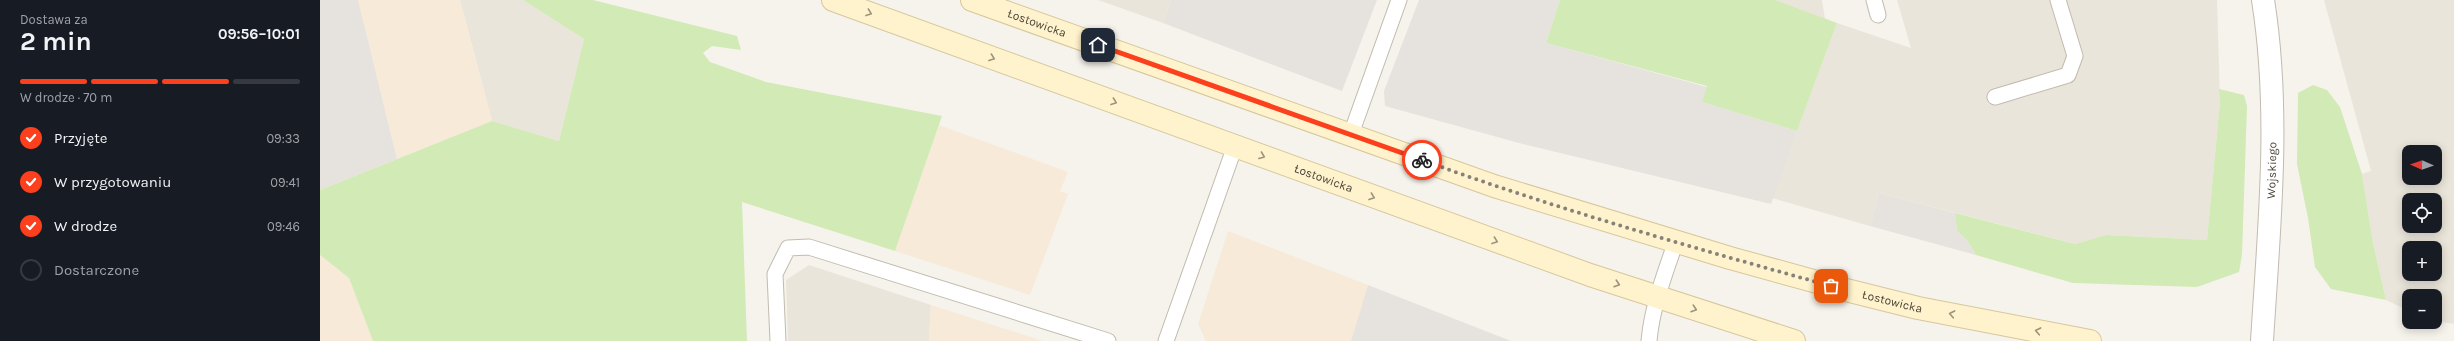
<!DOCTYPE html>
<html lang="pl">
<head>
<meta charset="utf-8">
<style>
  body { margin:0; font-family:Karla,sans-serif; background:#20242c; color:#f1f3f6; height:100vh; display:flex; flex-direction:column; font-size:15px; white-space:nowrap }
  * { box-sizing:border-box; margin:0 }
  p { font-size:13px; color:#9ea1a6 }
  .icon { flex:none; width:22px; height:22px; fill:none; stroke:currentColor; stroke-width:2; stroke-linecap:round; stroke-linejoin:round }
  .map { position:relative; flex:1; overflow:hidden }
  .drawer { display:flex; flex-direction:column; background:#171b24; width:320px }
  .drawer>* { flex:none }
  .needle { width:26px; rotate:272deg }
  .controls { position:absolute; left:2082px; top:145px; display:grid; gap:8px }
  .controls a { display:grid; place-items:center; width:40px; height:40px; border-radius:8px; background:#171b24; box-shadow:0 2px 10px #0003; font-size:20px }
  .pin { position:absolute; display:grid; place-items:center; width:34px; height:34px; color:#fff; margin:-17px; border-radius:8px; box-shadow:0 2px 6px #0006 }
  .courier { position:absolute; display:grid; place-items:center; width:40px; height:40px; margin:-20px; border:3px solid #fc3f1d; border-radius:50%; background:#fff; color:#222; box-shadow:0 1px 5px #0007 }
  .overview em { font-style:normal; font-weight:700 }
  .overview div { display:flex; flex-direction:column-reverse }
  .overview { display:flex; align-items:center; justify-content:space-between; height:68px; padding:0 20px }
  h1 { font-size:26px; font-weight:700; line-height:30px }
  .bar { display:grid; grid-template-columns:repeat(4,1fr); gap:6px 4px; align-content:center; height:48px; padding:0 20px }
  .bar i { height:5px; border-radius:3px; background:#363941 }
  .bar .active { background:#fc3f1d }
  .bar p { grid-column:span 4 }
  ol { padding:0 20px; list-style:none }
  li { display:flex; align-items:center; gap:12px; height:44px }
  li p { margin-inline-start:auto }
  li .icon { padding:4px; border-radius:50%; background:#fc3f1d; color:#fff; stroke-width:4 }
  li:last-child { color:#9ea1a6 }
  li i { width:22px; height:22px; border:2px solid #363941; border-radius:50% }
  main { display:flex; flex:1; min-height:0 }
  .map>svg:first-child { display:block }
  .residential { fill:#eae5da; fill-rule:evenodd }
  .commercial { fill:#f7ead8 }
  .industrial { fill:#e6e2dd }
  .green { fill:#d2eab5 }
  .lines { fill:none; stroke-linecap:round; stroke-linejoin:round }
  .lane-casing { stroke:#c2bbae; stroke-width:17 }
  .street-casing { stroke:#c2bbae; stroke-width:24 }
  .secondary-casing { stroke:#d6c79b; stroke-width:24 }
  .lane { stroke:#fff; stroke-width:15 }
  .street { stroke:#fff; stroke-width:22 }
  .secondary { stroke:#fff3cd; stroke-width:22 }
  .oneway { stroke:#9c937c }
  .done { stroke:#878178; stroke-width:4; stroke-dasharray:0 7.2 }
  .route { stroke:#fc3f1d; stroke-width:5 }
  .labels { text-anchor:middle; stroke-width:3; stroke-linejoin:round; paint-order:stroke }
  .street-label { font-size:12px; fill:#4b4439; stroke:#fff }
</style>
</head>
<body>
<main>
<section class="drawer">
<div class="overview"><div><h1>2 min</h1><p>Dostawa za</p></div><em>09:56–10:01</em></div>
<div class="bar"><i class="active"></i><i class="active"></i><i class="active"></i><i></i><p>W drodze · 70 m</p></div>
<ol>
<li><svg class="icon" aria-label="check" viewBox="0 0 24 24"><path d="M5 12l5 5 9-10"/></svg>Przyjęte<p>09:33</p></li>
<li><svg class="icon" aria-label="check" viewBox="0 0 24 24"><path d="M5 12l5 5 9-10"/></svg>W przygotowaniu<p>09:41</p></li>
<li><svg class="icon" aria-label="check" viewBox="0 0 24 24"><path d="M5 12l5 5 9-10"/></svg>W drodze<p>09:46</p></li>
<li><i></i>Dostarczone</li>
</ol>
</section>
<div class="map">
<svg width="2134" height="341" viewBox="0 0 2134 341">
  <rect width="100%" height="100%" fill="#f6f3ec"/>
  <path class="residential" d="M140,0h63l61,39 -25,102 -67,-20z
    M778,0h73l-8,23z
    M1455,0h47l3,19z
    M1577,0h320l3,102 -13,138 -101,-5 -31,9 -196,-51 -9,33 -98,-28 65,-175 74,25z
    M2004,0h130v324l-19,-3v-25h-26v15l-23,-11 -13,-57 -11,-69 9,-3zM2089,152h26v26h-26zM2089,200h26v26h-26zM2089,248h26v26h-26z
    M489,265l122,40 -2,36h-141l-2,-61z"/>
  <path class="commercial" d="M38,0h102l32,121 -95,38z
    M619,125l129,47 -8,19 8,3 -38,101 -135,-44z
    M908,231l140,54 -17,56h-145l-8,-17z
    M0,255l29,23 24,63h-53z
    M611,305l112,36h-114z"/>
  <path class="industrial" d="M0,0h38l39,159 -77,31z
    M851,0h206l-35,91 -179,-68z
    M1099,0h141l-14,43 161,44 -5,15 95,29 -26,73 -252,-61 -134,-37 -1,-15z
    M1559,193l76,20 2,18 10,9 9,15 -106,-29z
    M1048,285l143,56h-160z"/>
  <path class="green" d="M203,0h70l144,36 4,14 -29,-4 -9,7 7,9 56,20 176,34 -47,135 -153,-49 5,139h-374l-24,-63 -29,-23v-65l172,-69 67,20 25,-102z
    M1240,0h215l62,23 -40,108 -95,-29 5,-16 -161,-43z
    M1993,85l14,5 13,17 22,67 11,69 13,57 -55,-11 -16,-22 -7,-49 -11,-54 1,-71z
    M1899,89l25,6 3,11 -5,149 -3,17 -42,15 -124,-4 -97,-28 -9,-15 -10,-9 -2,-18 120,31 31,-9 101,5 13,-138z"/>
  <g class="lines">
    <defs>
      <path id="lane" d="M1554,0l4,15
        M1675,97l73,-22 7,-19 -17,-56
        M1031,134l48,-134
        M458,341l-3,-67 13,-26 21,-1 299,94
        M846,341l69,-195
        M1329,341c3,-35 16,-67 27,-100"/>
      <g id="street">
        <path id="s1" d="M1942,341c7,-113 19,-228 1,-341"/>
      </g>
      <g id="secondary">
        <path id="s2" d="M513,0l757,275 204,66"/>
        <path id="s3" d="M652,0l522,186 236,72 116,32 72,18 172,33"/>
      </g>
    </defs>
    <use href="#lane" class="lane-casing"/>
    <use href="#street" class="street-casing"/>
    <use href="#secondary" class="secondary-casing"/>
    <use href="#lane" class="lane"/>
    <use href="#street" class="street"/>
    <use href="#secondary" class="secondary"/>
  </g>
  <defs><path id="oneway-chevron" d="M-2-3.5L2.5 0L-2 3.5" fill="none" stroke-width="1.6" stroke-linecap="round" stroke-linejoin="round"/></defs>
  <g class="oneway">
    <use href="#oneway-chevron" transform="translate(549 13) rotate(20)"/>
    <use href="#oneway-chevron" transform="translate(672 58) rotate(20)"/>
    <use href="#oneway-chevron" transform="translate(794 102) rotate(20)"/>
    <use href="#oneway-chevron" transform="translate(942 156) rotate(21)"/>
    <use href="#oneway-chevron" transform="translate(1052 197) rotate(20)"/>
    <use href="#oneway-chevron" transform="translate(1175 241) rotate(20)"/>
    <use href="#oneway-chevron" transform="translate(1297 284) rotate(18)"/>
    <use href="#oneway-chevron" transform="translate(1374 309) rotate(18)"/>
    <use href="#oneway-chevron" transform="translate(1632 314) rotate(-169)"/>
    <use href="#oneway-chevron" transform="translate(1718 331) rotate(-169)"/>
  </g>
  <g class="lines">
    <path class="done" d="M1102,160c134,49 272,88 409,126"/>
    <path class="route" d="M778,45l324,115"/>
  </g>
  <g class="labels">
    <g class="street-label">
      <text dy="4" stroke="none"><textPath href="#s3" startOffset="69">Łostowicka</textPath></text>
      <text dy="4" stroke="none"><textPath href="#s1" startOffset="171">Wojskiego</textPath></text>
      <text dy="4" stroke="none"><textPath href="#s2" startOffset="522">Łostowicka</textPath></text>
      <text dy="4" stroke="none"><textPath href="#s3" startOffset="969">Łostowicka</textPath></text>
    </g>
  </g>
</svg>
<div class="controls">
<a><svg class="needle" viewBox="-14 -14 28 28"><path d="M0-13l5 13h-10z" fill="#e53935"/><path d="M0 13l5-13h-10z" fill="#9ea1a6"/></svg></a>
<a><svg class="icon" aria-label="locate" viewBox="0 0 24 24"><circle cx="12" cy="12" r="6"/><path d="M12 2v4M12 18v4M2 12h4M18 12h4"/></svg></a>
<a>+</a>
<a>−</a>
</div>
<div class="pin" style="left:1511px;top:286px;background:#ea580c"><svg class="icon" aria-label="bag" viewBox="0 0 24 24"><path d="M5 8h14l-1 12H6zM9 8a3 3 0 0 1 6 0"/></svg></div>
<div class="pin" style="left:778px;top:45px;background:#1f2937"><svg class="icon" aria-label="home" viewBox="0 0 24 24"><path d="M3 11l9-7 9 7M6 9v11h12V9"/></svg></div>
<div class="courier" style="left:1102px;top:160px"><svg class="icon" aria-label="bike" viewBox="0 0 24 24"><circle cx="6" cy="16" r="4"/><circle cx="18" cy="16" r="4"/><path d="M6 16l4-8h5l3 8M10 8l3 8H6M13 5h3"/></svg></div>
</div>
</main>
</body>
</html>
